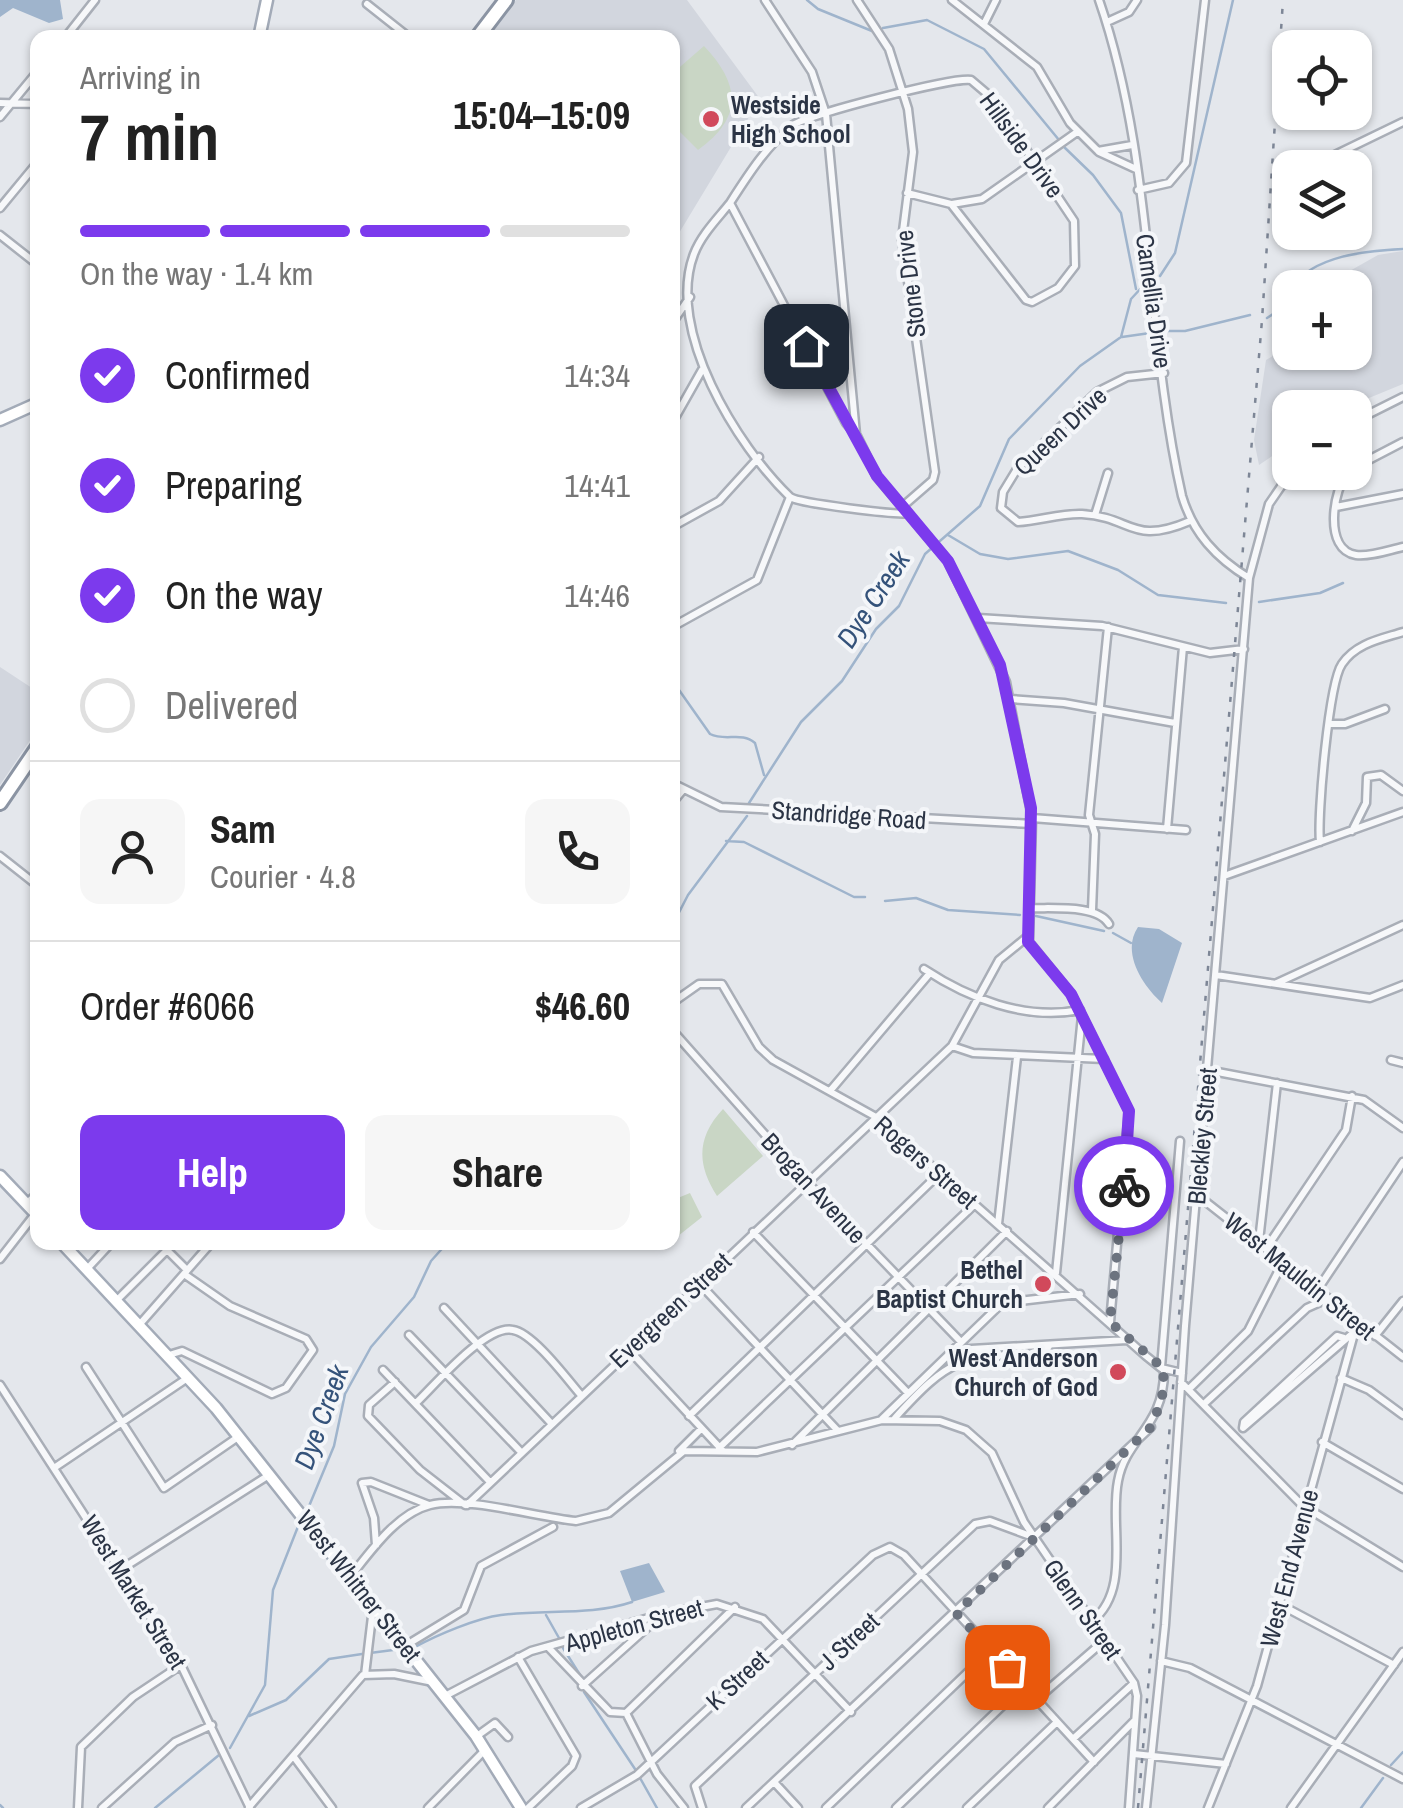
<!DOCTYPE html>
<html lang="en">
<head>
<meta charset="utf-8">
<style>
  body { margin:0; font-family:"Archivo Narrow",sans-serif; background:#f6f6f6; color:#222; height:100vh; display:flex; flex-direction:column; font-size:38px; white-space:nowrap }
  * { box-sizing:border-box; margin:0 }
  p { font-size:32px; color:#767676 }
  .icon { flex:none; width:55px; height:55px; fill:none; stroke:currentColor; stroke-width:2; stroke-linecap:round; stroke-linejoin:round }
  .map { position:relative; flex:1; overflow:hidden }
  .panel { position:absolute; left:30px; top:30px; width:650px; height:1220px; display:flex; flex-direction:column; background:#fff; border-radius:20px; box-shadow:0 2px 8px #0004 }
  .panel>* { flex:none }
  .tools { position:absolute; left:1272px; top:30px; display:grid; gap:20px }
  .tools a { display:grid; place-items:center; width:100px; height:100px; border-radius:20px; background:#fff; box-shadow:0 2px 8px #0004; font-size:50px }
  .pin { position:absolute; display:grid; place-items:center; width:85px; height:85px; color:#fff; margin:-42px; border-radius:20px; box-shadow:0 5px 15px #0006 }
  .courier { position:absolute; display:grid; place-items:center; width:100px; height:100px; margin:-50px; border:8px solid #7c3aed; border-radius:50%; background:#fff; color:#222; box-shadow:0 2px 12px #0007 }
  .head em { font-style:normal; font-weight:700 }
  .head div { display:flex; flex-direction:column-reverse }
  .head { display:flex; align-items:center; justify-content:space-between; height:170px; padding:0 50px }
  h1 { font-size:65px; font-weight:700; line-height:75px }
  .bar { display:grid; grid-template-columns:repeat(4,1fr); gap:15px 10px; align-content:center; height:120px; padding:0 50px }
  .bar i { height:12px; border-radius:8px; background:#e0e0e0 }
  .bar .on { background:#7c3aed }
  .bar p { grid-column:span 4 }
  .line { display:flex; align-items:center; gap:25px; padding:0 50px; border-top:2px solid #e0e0e0 }
  .line div { flex:1 }
  .round { display:grid; place-items:center; flex:none; width:105px; height:105px; border-radius:20px; background:#f6f6f6 }
  ol { padding:0 50px; list-style:none }
  li { display:flex; align-items:center; gap:30px; height:110px }
  li p { margin-inline-start:auto }
  li .icon { padding:10px; border-radius:50%; background:#7c3aed; color:#fff; stroke-width:4 }
  li:last-child { color:#767676 }
  li i { width:55px; height:55px; border:5px solid #e0e0e0; border-radius:50% }
  .button { display:flex; gap:20px; margin-top:auto; padding:20px 50px }
  .button a { flex:1; height:115px; border-radius:20px; background:#7c3aed; color:#fff; font-size:40px; font-weight:700; line-height:115px; text-align:center }
  .button a+a { background:#f6f6f6; color:#222 }
  .map>svg:first-child { display:block }
  .built { fill:#d2d6de }
  .green { fill:#c9d6c5 }
  .water { fill:#9fb4cc }
  .lines { fill:none; stroke-linecap:round; stroke-linejoin:round }
  .stream { stroke:#9fb4cc; stroke-width:2.5 }
  .minor-casing { stroke:#a9aeb7; stroke-width:11 }
  .major-casing { stroke:#a3abb8; stroke-width:15 }
  .highway-casing { stroke:#8b94a3; stroke-width:18 }
  .minor { stroke:#f7f8fa; stroke-width:6 }
  .major { stroke:#fff; stroke-width:10 }
  .highway { stroke:#fff; stroke-width:12 }
  .rail { stroke:#7d8696; stroke-width:2.5; stroke-dasharray:5 10; stroke-linecap:butt }
  .done { stroke:#6c737f; stroke-width:10; stroke-dasharray:0 18 }
  .route { stroke:#7c3aed; stroke-width:12 }
  .poi-dot { fill:#d1495b; stroke:#f4f6f9; stroke-width:4 }
  .labels { text-anchor:middle; stroke-width:8; stroke-linejoin:round; paint-order:stroke }
  .poi-label { font-size:25px; font-weight:bold; fill:#2b3445; stroke:#f4f6f9; text-anchor:end }
  .street-label { font-size:25px; fill:#2b3445; stroke:#f4f6f9 }
  .water-label { font-size:28px; font-style:italic; fill:#34527a; stroke:#f4f6f9 }
</style>
</head>
<body>
<div class="map">
<svg width="1403" height="1808" viewBox="0 0 1403 1808">
  <rect width="100%" height="100%" fill="#e4e7ec"/>
  <path class="built" d="M516,0h171l73,99 -87,144 -1,-205h-184z
    M1403,251v133l-56,23 -57,1v36l-31,21 -5,-25 12,-80 24,-14v6h65v-64l-13,-1 -3,-10 39,-22z
    M0,667l38,25 -1,38 -37,55z"/>
  <path class="green" d="M704,46c36,38 40,71 -6,104l-25,-25v-52z
    M723,1109l40,47 -46,40c-20,-31 -21,-58 6,-87z
    M690,1193l12,24 -29,23v-40z"/>
  <path class="water" d="M0,0h60l3,19 -14,4 -36,-15 -13,9z
    M1138,927l21,2 23,14 -20,60c-20,-18 -41,-51 -24,-76z
    M649,1563l16,29 -33,10 -12,-31z"/>
  <g class="lines">
    <path class="stream" d="M807,0l11,9 54,22
      M883,28l44,-8 57,29 75,91
      M1063,146l30,29 28,38 15,76
      M1160,276l15,-23 58,-253
      M1291,288c23,-33 75,-37 112,-39
      M1267,318l11,-7 12,-21
      M1164,331h21l65,-16
      M1122,337l28,-4
      M948,535l32,19 28,5 60,-8 50,19 40,25 68,8
      M1259,602l61,-9 23,-10
      M672,680l38,54c16,8 31,-3 45,9l9,32
      M749,803l52,-81 41,-41 34,-52 23,-23 26,-52 55,-48 29,-67 71,-73 41,-29 10,-38 12,-13
      M726,841l18,1 110,55h11
      M885,901l31,-3 32,12 72,5
      M1036,916l68,15
      M672,926l16,-31 59,-79
      M1113,933l18,10
      M307,1511l27,-65 11,-52 26,-47 43,-50 17,-36 17,-19
      M546,1615l13,23
      M415,1647c22,-12 62,-29 86,-32 44,-6 90,1 131,-13
      M563,1648l19,30
      M370,1653l23,-3
      M584,1692l51,77
      M249,1716l37,-16 43,-41 33,-5
      M230,1748l35,-63 8,-95 26,-66
      M1391,1765l12,-13
      M640,1778l17,30
      M0,1805l3,3
      M155,1808l64,-53
      M1361,1808l22,-30"/>
    <defs>
      <path id="minor" d="M765,0l47,72 14,42 30,320 21,43 71,84 58,121 26,136 -3,124 42,52 58,117 -19,211
        M857,0l32,49 19,60 5,43 -11,87 33,233 -2,8 -31,27
        M952,0l85,67 33,56 28,28 34,-6
        M1099,0c55,159 46,333 83,496 11,37 34,62 67,82
        M367,4l43,34
        M1107,22l22,-10 8,-12
        M984,24l12,-24
        M65,38l30,-38
        M0,103l38,1
        M0,117l38,-46
        M1099,152l37,17
        M1308,168l95,-46
        M1138,190l31,-7 17,-20 19,-163
        M730,203c18,-28 37,-58 63,-78 14,-10 159,-48 178,-45l20,17 83,124 1,45 -17,22 -26,14 -6,-2 -75,-96 -44,-11
        M952,204l30,-5 95,-67
        M0,208l38,-46
        M0,235l38,30
        M672,323l18,-26
        M1164,373l-37,4 -30,15 -80,77 -14,23 -2,16 17,14c21,-1 43,-9 64,-8 51,3 49,32 108,7
        M1355,421l48,-24
        M672,423l30,-53
        M856,434l-10,-11 -116,-220c-12,15 -29,32 -36,51 -29,76 43,192 96,243 8,6 111,19 118,16
        M1355,467l48,-25
        M1348,472c-15,17 -25,78 8,83 14,2 33,-5 47,-8
        M1336,507l67,-13
        M1095,515l13,-42
        M672,527l47,-26 40,-44
        M978,618l124,8 108,27 34,-4
        M672,627l85,-47 33,-83
        M1010,699l54,4 111,20
        M1329,724h16l40,-15
        M672,783l49,24 311,17
        M672,803l10,-12
        M1032,818l154,12
        M1167,829l16,-182
        M1352,831l14,-28 1,-26 14,-2 22,16
        M1320,842c-3,-26 9,-159 22,-178 14,-21 39,-25 61,-32
        M0,856l38,30
        M1224,876l179,-64
        M1029,908c23,1 68,-4 80,16
        M1092,910l3,-76 -6,-19 19,-188
        M924,969c44,29 101,52 156,41
        M1216,975l154,23 33,-13
        M1277,983l126,-58
        M672,1003l27,-19h23l37,63 14,13 103,57 270,239 15,12 21,5
        M672,1030l135,152 154,160
        M952,1046l21,7 131,6
        M1391,1060l12,3
        M1207,1070l157,30 39,28
        M830,1091l100,-118
        M1196,1194l207,163
        M27,1203l11,-10
        M998,1224l19,-167
        M753,1232l155,161
        M1259,1241l18,-158
        M1267,1247l79,-117 6,-34
        M0,1259l35,-45
        M87,1269l25,-27
        M1056,1273l26,-257
        M699,1283l139,148
        M1318,1289l85,-127
        M117,1300l50,-50 20,20
        M444,1308l106,114
        M140,1324l72,-82
        M409,1335l111,116
        M1375,1336l28,-35
        M1344,1338l-7,-2 -93,86 -1,6 110,-95
        M628,1349l94,101
        M954,1350l173,-10
        M169,1355l13,-4 90,43 14,-6 27,-38 -7,-11 -76,-33 -46,-32
        M86,1367l78,121 74,-51
        M1161,1367l19,-226
        M383,1370l106,111
        M1341,1378l28,12 34,25
        M395,1382l-26,23 -1,11 52,54 45,35
        M1181,1382l121,123 101,62
        M0,1385l181,280 69,143
        M1189,1389l59,-58 36,-71
        M416,1403c19,-18 70,-79 97,-73 20,3 54,49 67,64
        M1204,1404l103,-96 20,-9
        M689,1416l251,-243
        M895,1418c57,-63 66,-61 148,-65l7,-8
        M882,1419l120,-116 78,-9
        M1322,1442l81,47
        M792,1445l215,-214
        M720,1447l255,-243
        M679,1451l22,-22
        M54,1468l135,-91
        M467,1505l485,-459 47,-86 28,-23
        M376,1545l-2,-27 -12,-35 9,-1 58,23
        M120,1570l149,-95
        M350,1577c21,-26 46,-63 80,-72 36,-9 106,12 146,16l33,-8 75,-62 73,1 125,-32 58,1 26,9 26,23 32,69 110,161 3,13 -8,112
        M1279,1604l115,61
        M1092,1621c40,-31 17,-96 26,-140 8,-44 47,-54 46,-112
        M405,1646l59,-36 17,-44 72,-39
        M549,1648l61,64 16,1 31,61 27,34
        M518,1657l58,99 -4,10 -44,42
        M1161,1661l29,7 213,111
        M365,1675l8,-67
        M582,1686l77,-69
        M445,1696l86,-45 132,-37 54,-10 46,15 88,93
        M1037,1699l68,-59
        M626,1713l109,-106
        M477,1736l18,-13 13,14
        M1073,1739l61,-56
        M1134,1754l92,10
        M294,1757l38,51
        M774,1782l24,26
        M249,1807l114,-132 31,-1 39,8
        M78,1808l3,-61 52,-50 48,-32
        M102,1808l73,-66 37,-17
        M428,1808l56,-57
        M581,1808l56,-33 236,-220 17,-8 14,8 190,207
        M702,1808l-7,-22 280,-262 15,-3 43,16
        M746,1808l405,-381
        M826,1808l165,-158
        M896,1808l128,-123
        M967,1808l90,-86
        M1048,1808l87,-88
        M1146,1808l19,-183 20,-299 64,-748 20,-74 22,-32
        M1208,1808l49,-122 100,-363
        M1291,1808l112,-156"/>
      <path id="major" d="M259,38l8,-38
        M0,420l38,-17
        M0,1176l38,40
        M61,1242l155,166 260,328 45,72"/>
      <path id="highway" d="M477,38l29,-38
        M0,803l38,-56"/>
    </defs>
    <use href="#minor" class="minor-casing"/>
    <use href="#major" class="major-casing"/>
    <use href="#highway" class="highway-casing"/>
    <use href="#minor" class="minor"/>
    <use href="#major" class="major"/>
    <use href="#highway" class="highway"/>
    <path class="rail" d="M1138,1808l124,-1488 21,-320"/>
  </g>
  <g class="lines">
    <path class="done" d="M1007,1667l-51,-54 195,-186 11,-28 2,-30 -54,-47 14,-136"/>
    <path class="route" d="M806,346l71,130 71,85 52,104 31,143 -3,134 43,52 58,117 -5,75"/>
  </g>
  <g class="poi-dot">
    <circle cx="711" cy="119" r="10"/>
    <circle cx="1043" cy="1284" r="10"/>
    <circle cx="1118" cy="1372" r="10"/>
  </g>
  <g class="labels">
    <g class="poi-label">
      <text x="731" y="114" text-anchor="start">Westside<tspan x="731" dy="29">High School</tspan></text>
      <text x="1023" y="1279">Bethel<tspan x="1023" dy="29">Baptist Church</tspan></text>
      <text x="1098" y="1367">West Anderson<tspan x="1098" dy="29">Church of God</tspan></text>
    </g>
    <g class="street-label">
      <text transform="translate(1022 145) rotate(54)" y="9">Hillside Drive</text>
      <text transform="translate(910 284) rotate(-97)" y="9">Stone Drive</text>
      <text transform="translate(1154 301) rotate(82)" y="9">Camellia Drive</text>
      <text transform="translate(1060 431) rotate(-43)" y="9">Queen Drive</text>
      <text transform="translate(849 815) rotate(4)" y="9">Standridge Road</text>
      <text transform="translate(1202 1136) rotate(-85)" y="9">Bleckley Street</text>
      <text transform="translate(926 1162) rotate(41)" y="9">Rogers Street</text>
      <text transform="translate(814 1188) rotate(47)" y="9">Brogan Avenue</text>
      <text transform="translate(1300 1276) rotate(39)" y="9">West Mauldin Street</text>
      <text transform="translate(670 1310) rotate(-43)" y="9">Evergreen Street</text>
      <text transform="translate(1289 1568) rotate(-75)" y="9">West End Avenue</text>
      <text transform="translate(359 1586) rotate(52)" y="9">West Whitner Street</text>
      <text transform="translate(134 1592) rotate(58)" y="9">West Market Street</text>
      <text transform="translate(1083 1609) rotate(55)" y="9">Glenn Street</text>
      <text transform="translate(634 1625) rotate(-15)" y="9">Appleton Street</text>
      <text transform="translate(849 1641) rotate(-43)" y="9">J Street</text>
      <text transform="translate(737 1680) rotate(-43)" y="9">K Street</text>
    </g>
    <g class="water-label">
      <text transform="translate(873 599) rotate(-57)" y="10">Dye Creek</text>
      <text transform="translate(321 1417) rotate(-70)" y="10">Dye Creek</text>
    </g>
  </g>
</svg>
<div class="tools">
<a><svg class="icon" aria-label="locate" viewBox="0 0 24 24"><circle cx="12" cy="12" r="6"/><path d="M12 2v4M12 18v4M2 12h4M18 12h4"/></svg></a>
<a><svg class="icon" aria-label="layers" viewBox="0 0 24 24"><path d="M12 4l9 5-9 5-9-5zM3 14l9 5 9-5"/></svg></a>
<a>+</a>
<a>−</a>
</div>
<div class="pin" style="left:1007px;top:1667px;background:#ea580c"><svg class="icon" aria-label="bag" viewBox="0 0 24 24"><path d="M5 8h14l-1 12H6zM9 8a3 3 0 0 1 6 0"/></svg></div>
<div class="pin" style="left:806px;top:346px;background:#1f2937"><svg class="icon" aria-label="home" viewBox="0 0 24 24"><path d="M3 11l9-7 9 7M6 9v11h12V9"/></svg></div>
<div class="courier" style="left:1124px;top:1186px"><svg class="icon" aria-label="bike" viewBox="0 0 24 24"><circle cx="6" cy="16" r="4"/><circle cx="18" cy="16" r="4"/><path d="M6 16l4-8h5l3 8M10 8l3 8H6M13 5h3"/></svg></div>
<section class="panel">
<div class="head"><div><h1>7 min</h1><p>Arriving in</p></div><em>15:04–15:09</em></div>
<div class="bar"><i class="on"></i><i class="on"></i><i class="on"></i><i></i><p>On the way · 1.4 km</p></div>
<ol>
<li><svg class="icon" aria-label="check" viewBox="0 0 24 24"><path d="M5 12l5 5 9-10"/></svg>Confirmed<p>14:34</p></li>
<li><svg class="icon" aria-label="check" viewBox="0 0 24 24"><path d="M5 12l5 5 9-10"/></svg>Preparing<p>14:41</p></li>
<li><svg class="icon" aria-label="check" viewBox="0 0 24 24"><path d="M5 12l5 5 9-10"/></svg>On the way<p>14:46</p></li>
<li><i></i>Delivered</li>
</ol>
<div class="line" style="height:180px"><a class="round"><svg class="icon" aria-label="person" viewBox="0 0 24 24"><circle cx="12" cy="8" r="4"/><path d="M4 21q1-7 8-7t8 7"/></svg></a><div><b>Sam</b><p>Courier · 4.8</p></div><a class="round"><svg class="icon" aria-label="phone" viewBox="0 0 24 24"><path d="M5 4h4l2 5-3 2q2 4 5 5l2-3 5 2v4C11 20 4 13 5 4z"/></svg></a></div>
<div class="line" style="height:130px"><div>Order #6066</div><b>$46.60</b></div>
<div class="button"><a>Help</a><a>Share</a></div>
</section>
</div>
</body>
</html>
